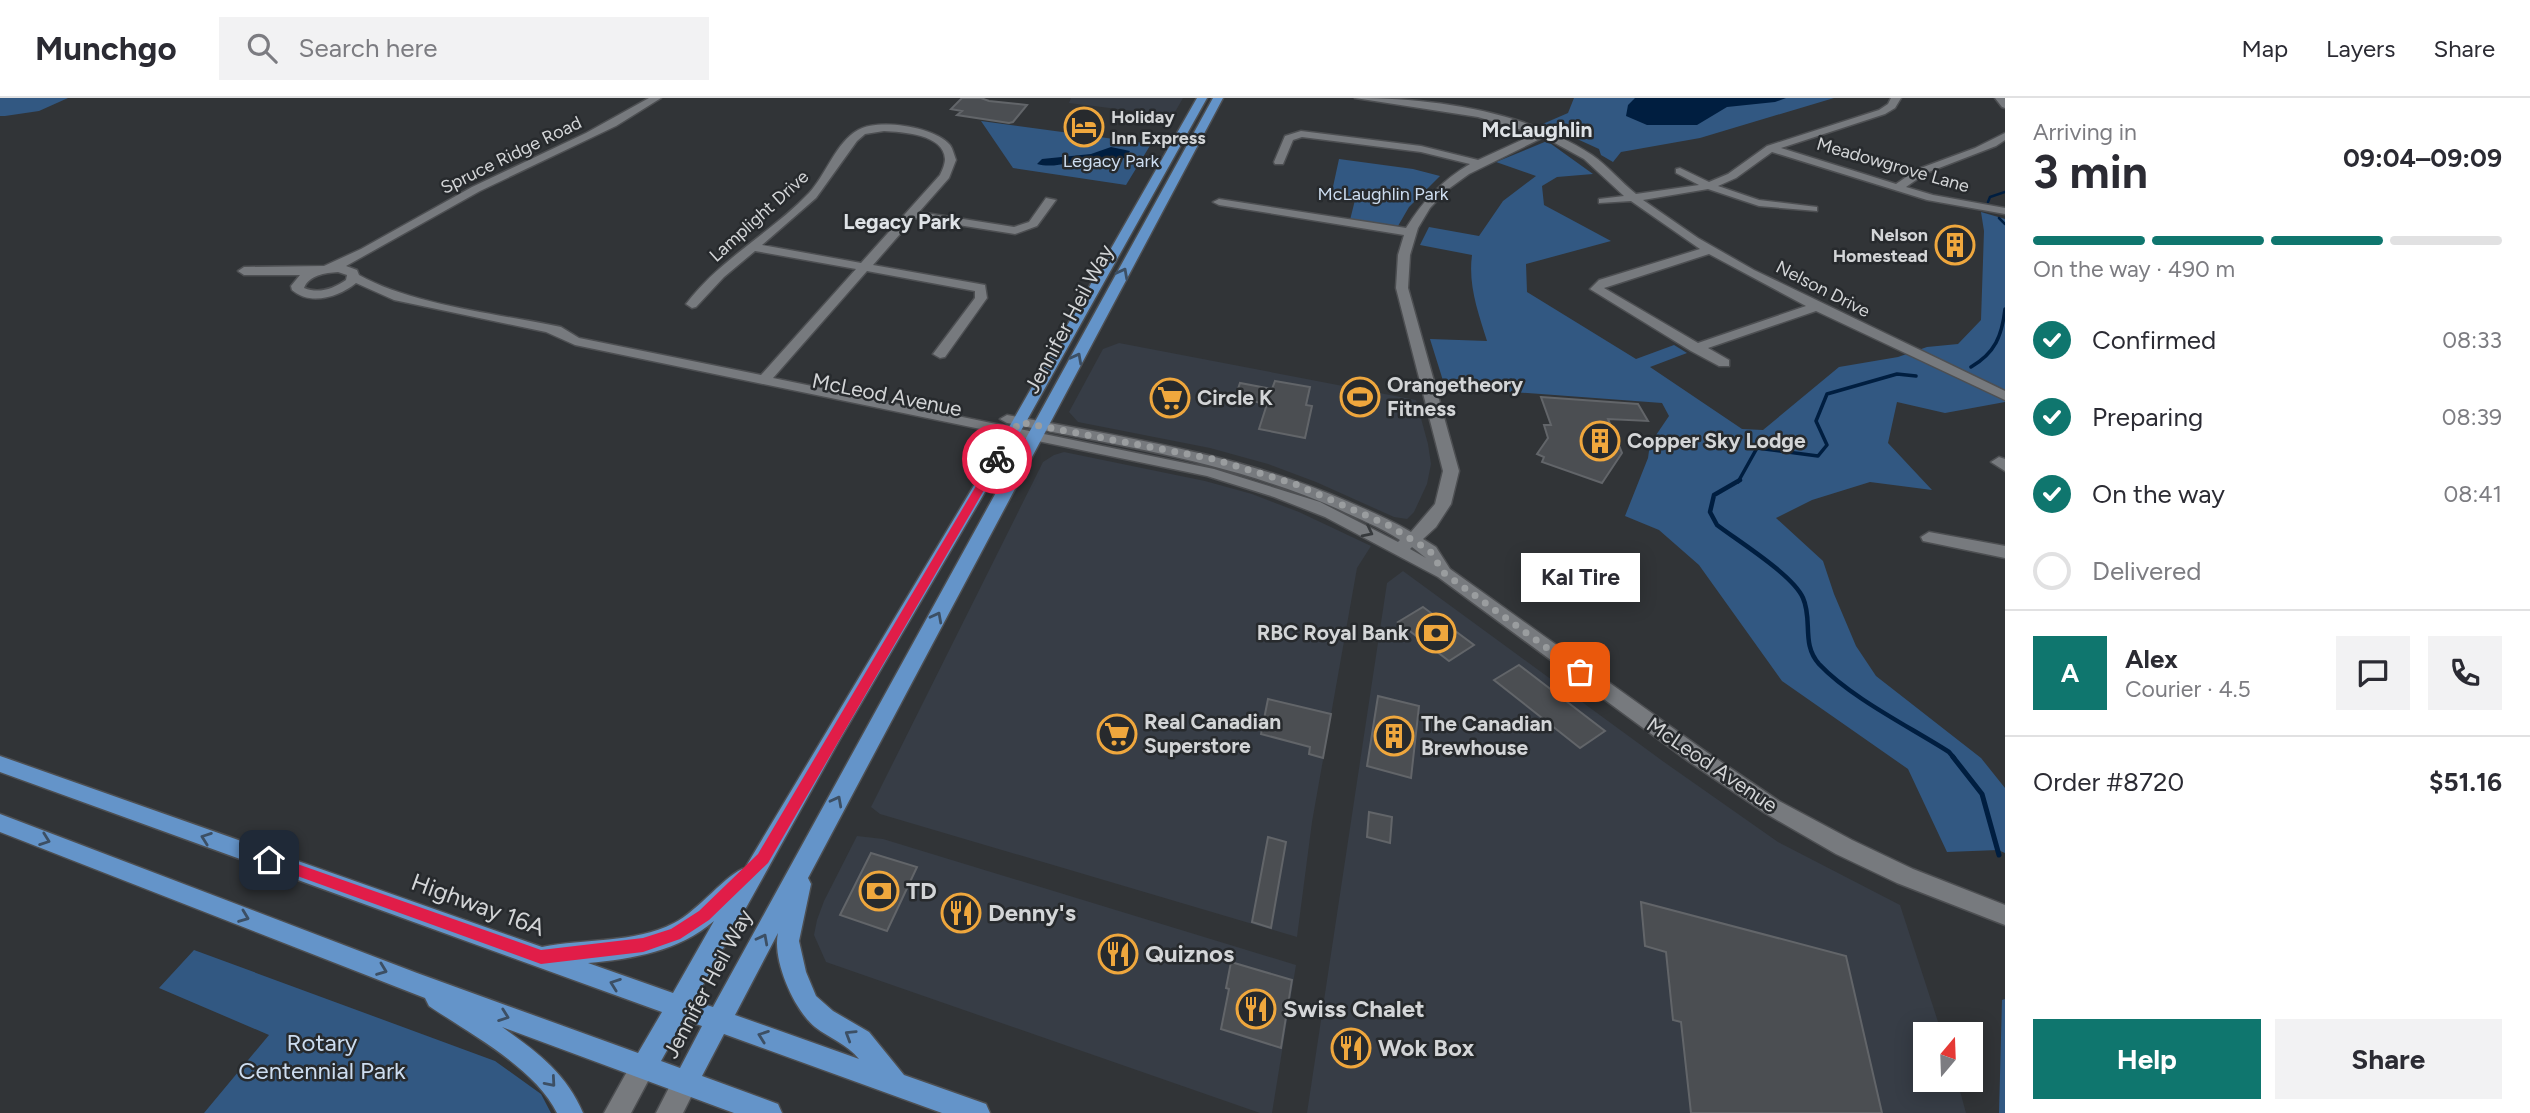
<!DOCTYPE html>
<html lang="en">
<head>
<meta charset="utf-8">
<style>
  body { margin:0; font-family:Figtree,sans-serif; background:#f2f2f3; color:#2b2b33; height:100vh; display:flex; flex-direction:column; font-size:26px; white-space:nowrap }
  * { box-sizing:border-box; margin:0 }
  p { font-size:23px; color:#7c7c81 }
  .icon { flex:none; width:38px; height:38px; fill:none; stroke:currentColor; stroke-width:2; stroke-linecap:round; stroke-linejoin:round }
  .map { position:relative; flex:1; overflow:hidden }
  .drawer { display:flex; flex-direction:column; background:#fff; width:525px }
  .drawer>* { flex:none }
  .needle { width:46px; rotate:19deg }
  .controls { position:absolute; left:1913px; top:924px; display:grid; gap:14px }
  .controls a { display:grid; place-items:center; width:70px; height:70px; border-radius:0px; background:#fff; box-shadow:0 4px 18px #0003; font-size:35px }
  .pin { position:absolute; display:grid; place-items:center; width:60px; height:60px; color:#fff; margin:-30px; border-radius:14px; box-shadow:0 4px 10px #0006 }
  .courier { position:absolute; display:grid; place-items:center; width:70px; height:70px; margin:-35px; border:5px solid #e11d48; border-radius:50%; background:#fff; color:#222; box-shadow:0 2px 9px #0007 }
  .bubble { position:absolute; height:49px; border-radius:0px; background:#fff; box-shadow:0 4px 18px #0003; font-size:23px; font-weight:700; line-height:49px; text-align:center }
  .overview em { font-style:normal; font-weight:700 }
  .overview div { display:flex; flex-direction:column-reverse }
  .overview { display:flex; align-items:center; justify-content:space-between; height:119px; padding:0 28px }
  h1 { font-size:46px; font-weight:700; line-height:52px }
  .bar { display:grid; grid-template-columns:repeat(4,1fr); gap:10px 7px; align-content:center; height:84px; padding:0 28px }
  .bar i { height:9px; border-radius:5px; background:#e1e1e2 }
  .bar .active { background:#0f766e }
  .bar p { grid-column:span 4 }
  .line { display:flex; align-items:center; gap:18px; padding:0 28px; border-top:2px solid #e1e1e2 }
  .line div { flex:1 }
  .round { display:grid; place-items:center; flex:none; width:74px; height:74px; border-radius:0px; background:#f2f2f3 }
  ol { padding:0 28px; list-style:none }
  li { display:flex; align-items:center; gap:21px; height:77px }
  li p { margin-inline-start:auto }
  li .icon { padding:7px; border-radius:50%; background:#0f766e; color:#fff; stroke-width:4 }
  li:last-child { color:#7c7c81 }
  li i { width:38px; height:38px; border:4px solid #e1e1e2; border-radius:50% }
  .button { display:flex; gap:14px; margin-top:auto; padding:14px 28px }
  .button a { flex:1; height:80px; border-radius:0px; background:#0f766e; color:#fff; font-size:28px; font-weight:700; line-height:80px; text-align:center }
  .button a+a { background:#f2f2f3; color:#2b2b33 }
  header { display:flex; align-items:center; gap:42px; box-sizing:border-box; height:98px; padding:0 35px; background:#fff; border-bottom:2px solid #e1e1e2 }
  header strong { font-size:33px }
  nav { display:flex; gap:38px; margin-inline-start:auto; font-size:24px }
  .search { width:490px; height:63px; background:#f2f2f3; display:flex; align-items:center; gap:18px; box-sizing:border-box; padding:0 24px; border-radius:0px; color:#7c7c81; font-size:26px }
  main { display:flex; flex:1; min-height:0 }
  .map>svg:first-child { display:block }
  .built { fill:#373d46 }
  .green { fill:#325882 }
  .water { fill:#001e40 }
  .lines { fill:none; stroke-linecap:round; stroke-linejoin:round }
  .stream-far3 { stroke:#001e40; stroke-width:2.5 }
  .stream-far2 { stroke:#001e40; stroke-width:3.5 }
  .stream-far1 { stroke:#001e40; stroke-width:4.5 }
  .stream { stroke:#001e40; stroke-width:5 }
  .building { fill:#4b4e52; stroke:#626569; stroke-width:2 }
  .minor-casing { stroke:#4d4f52; stroke-width:3 }
  .major-casing { stroke:#4d4f52; stroke-width:3 }
  .minor { fill:#777a7e; fill-rule:evenodd }
  .major { fill:#6494c9; fill-rule:evenodd }
  .oneway { stroke:#3c4f64 }
  .oneway2 { stroke:#373a3d }
  .route { fill:#e11d48 }
  .done { stroke:#9a9d9f; stroke-width:7; stroke-dasharray:0 12.6 }
  .labels { text-anchor:middle; stroke-width:5; stroke-linejoin:round; paint-order:stroke }
  .far-poi-label { font-size:18px; font-weight:bold; fill:#d3d5d7; stroke:#272a2d; text-anchor:start }
  .far-street-label { font-size:18px; fill:#d3d5d7; stroke:#272a2d }
  .far-park-label { font-size:18px; fill:#cdddf0; stroke:#272a2d }
  .far-quarter-label { font-size:21px; font-weight:bold; fill:#dfe3e7; stroke:#272a2d }
  .street-label { font-size:21px; fill:#d3d5d7; stroke:#272a2d }
  .poi-label { font-size:21px; font-weight:bold; fill:#d3d5d7; stroke:#272a2d; text-anchor:start }
  .near-poi-label { font-size:24px; font-weight:bold; fill:#d3d5d7; stroke:#272a2d; text-anchor:start }
  .near-street-label { font-size:24px; fill:#d3d5d7; stroke:#272a2d }
  .near-park-label { font-size:24px; fill:#cdddf0; stroke:#272a2d }
</style>
</head>
<body>
<header>
<strong>Munchgo</strong>
<div class="search"><svg class="icon" aria-label="search" viewBox="0 0 24 24"><circle cx="10" cy="10" r="6"/><path d="M15 15l6 6"/></svg>Search here</div>
<nav><a>Map</a><a>Layers</a><a>Share</a></nav>
</header>
<main>
<div class="map">
<svg width="2005" height="1015" viewBox="0 0 2005 1015">
  <rect width="100%" height="100%" fill="#313437"/>
  <path class="built" d="M1071,0h112l-8,14 -8,3 -98,-12z
    M1119,245l297,57 12,44 3,20 -4,20 -13,28 -7,7 -13,-2 -78,-35 -48,-18 -58,-16 -132,-26 -9,-10 34,-63z
    M1064,354l141,29 47,13 47,18 72,34 -14,22 -45,254 -15,115 -417,-123 -9,-7 172,-345 11,-7z
    M1403,473l261,191 114,80 122,63 42,129h-17v46h32l9,33h-659l80,-530z
    M857,738l26,3 413,126 -24,148h-12l-434,-151 -12,-27 3,-15 7,-19z"/>
  <path class="green" d="M0,0h68l-29,13 -34,5h-5z
    M1574,0h260l-134,40 -79,14 -8,10 -12,-7 -2,-6 -35,-16 -26,-7 30,-13z
    M981,23l170,23 -25,41 -113,-17z
    M1547,43l46,33 -36,3 -15,9 2,19 67,36 -85,23 1,28 109,67 38,-14 13,8 -37,14 92,62 21,1 76,-63 59,-10 29,-10 31,-3 23,-24 3,-89 -3,-19 24,7v183l-60,11 -48,-11 -9,41 44,47 -62,-8 -58,18 -36,18 47,43 11,33 22,52 20,30 105,82 24,30v65l-7,-3 -51,2 -39,-83 -126,-88 -83,-116 -40,-35 -34,-14 23,-58 2,-14 19,-28 -7,-13 -217,-16 -15,-48 57,2c-9,-29 -19,-56 -15,-86l-52,-10 9,-18 50,9 24,-35 33,-25 -40,-14z
    M1339,61l74,10 27,7 -31,31 -11,19 -48,-6 5,-20 -24,-4z
    M194,852l301,111 46,33 10,19h-347l65,-78 -110,-47z
    M2005,901v114h-6l3,-113z"/>
  <path class="water" d="M1635,0h151l-11,4 -48,5 -30,18h-50l-21,-9 2,-11z
    M1111,49l19,4 -5,7c-12,2 -24,0 -36,1 -17,2 -35,10 -52,5l5,-5 49,-5z"/>
  <g class="lines">
    <path class="stream-far3" d="M1988,104l2,-5 15,-5
      M1999,120l6,6"/>
    <path class="stream-far2" d="M1971,269c24,-14 31,-31 34,-58
      M1738,384l19,-34 61,8 9,-11 -11,-24 11,-27 70,-20 19,2"/>
    <path class="stream-far1" d="M1740,382l-26,15 -4,17 7,13c21,16 76,50 86,73 10,22 -2,46 16,66 32,34 91,63 130,88l5,6"/>
    <path class="stream" d="M1953,659l29,37 17,61"/>
  </g>
  <path class="building" d="M962,0h19l8,3 38,4 -14,17 -4,1 -52,-8 5,-4 -11,-2z
    M1275,283l35,6 -4,18 6,1 -7,32 -46,-9 8,-25 -32,-6 5,-15 32,6z
    M1161,289l25,5 -7,17 -25,-4z
    M1541,299l97,7 10,17 -40,-2 14,34 -20,30 -60,-21 2,-5 -7,-3 11,-16 -4,-13h7z
    M1423,509l51,38 -25,16 -51,-39z
    M1519,567l86,66 -25,17 -86,-68z
    M1378,598l41,10 -8,72 -44,-12z
    M1268,601l63,15 -8,44 -14,-4 1,-7 -49,-13z
    M1369,714l23,5 -2,26 -23,-6z
    M1268,739l18,5 -15,86 -19,-6z
    M871,755l46,14 -30,64 -47,-16z
    M1641,804l205,54 36,157h-191l-10,-91 -8,-2 -7,-68 -21,-6z
    M1231,864l61,18 -11,68 -60,-19 8,-40 -3,-1z"/>
  <g class="lines">
    <defs>
      <path id="minor" d="M649,0h12l-45,28 -136,65 -134,75 11,4 2,5c53,30 141,39 202,52l18,11 182,37 95,-106 -101,-18 -31,26 -28,30 -4,1 -6,-4c34,-45 85,-71 123,-111 17,-18 27,-51 49,-63 21,-12 77,-3 92,15 3,4 4,10 6,15l-7,18 -30,34 95,15 15,-5 17,-24 10,2 -19,26 -22,8 -101,-16 -41,47 112,20 2,13 -42,59 -5,1 -7,-4 42,-56v-7l-108,-20 -94,107 441,91 106,33 78,40 2,-2c-20,-13 -41,-21 -62,-31 -106,-47 -218,-63 -331,-86l-7,-4 7,-4c116,22 233,39 342,87 21,9 42,18 62,30l24,-28 8,-33 -47,-183 2,-33 6,-20 -185,-30 -6,-3 6,-3 187,29c17,-27 36,-48 64,-64l-49,-12 -119,-15 -9,3 -10,24h-8l-1,-2 11,-26 16,-5 120,15 57,14 57,-26 -57,-17 -123,-19c79,0 170,13 237,57 16,11 29,27 44,39l63,-9 -23,-12v-4l4,-1 29,14 19,-8 39,-28 112,-36 9,-6 3,-6h10l-6,10 -10,6 -104,34 115,36 22,-15 57,-21 30,-15v7l-9,6 -70,27 -20,14 27,8 72,13v6l-78,-14 -155,-48 -36,26 -18,8 41,14 58,7v4l-58,-5 -51,-17 -65,11 55,38 56,32 251,121v9l-189,-89 -108,37 21,12v6h-10l-28,-15 -101,-62 9,-9 101,-31 -69,-48 -32,2v-4l25,-3 -40,-37 -40,-22 -75,37 -22,16 -17,18 -12,20 -8,27 -2,33 51,183 -8,33 -15,23 -13,12 13,8 14,22 252,180 77,52 73,39 61,29 92,36v20l-108,-42 -61,-29 -71,-41 -77,-52 -250,-184 -113,-60 -51,-20 -67,-21 -632,-131 -29,-13 -152,-32 -38,-17c-17,14 -46,23 -64,7l-1,-4 9,-11h-56l-6,-4 6,-4 80,-1 37,-17 111,-62 114,-54zM884,33c18,1 60,3 61,28 0,5 -3,12 -5,16l-79,88 -99,-18 54,-47 41,-57 8,-7zM1709,156l97,52 -108,37 -94,-55zM338,174l9,3 -1,5c-13,9 -27,14 -42,8 5,-13 21,-15 34,-16zM1412,449l14,11 -16,-9z
        M1995,0h10v10l-3,-1z
        M1999,359l6,2v12l-14,-9z
        M1929,434l76,14v12l-82,-17 -2,-4z
        M643,958l9,3 3,9 -24,45h-27l30,-54z
        M685,972l9,4 4,9 -15,30h-27l20,-39z"/>
      <path id="major" d="M1197,0h10l-181,324 -187,319 -145,260 19,6 500,-909h10l-415,780 3,6 -12,57 7,31 10,24 17,15 36,21 35,43 82,29 4,9h-48l-218,-79 -22,42 76,28 4,9h-48l-232,-86c34,24 65,47 81,86h-26c-22,-45 -88,-80 -128,-107l-4,-8 -425,-166v-18l417,159 221,80 24,-41 -662,-240v-16l542,191c43,-9 91,-3 132,-24 24,-12 53,-50 71,-55l267,-446zM714,823l-41,72 -85,-30c45,-4 91,-12 126,-42zM778,835c-6,27 16,77 37,94 14,11 32,17 44,32l-124,-44zM684,922l18,6 -22,42 -19,-7z"/>
    </defs>
    <use href="#minor" class="minor-casing"/>
    <use href="#major" class="major-casing"/>
    <use href="#minor" class="minor"/>
    <use href="#major" class="major"/>
  </g>
  <defs><path id="oneway-chevron" d="M-2-3.5L2.5 0L-2 3.5" fill="none" stroke-width="1.6" stroke-linecap="round" stroke-linejoin="round" transform="scale(1.75)"/></defs>
  <g class="oneway">
    <use href="#oneway-chevron" transform="translate(1123 175) rotate(-62)"/>
    <use href="#oneway-chevron" transform="translate(1077 260) rotate(-62)"/>
    <use href="#oneway-chevron" transform="translate(937 519) rotate(-62)"/>
    <use href="#oneway-chevron" transform="translate(837 703) rotate(-62)"/>
    <use href="#oneway-chevron" transform="translate(206 740) rotate(-160)"/>
    <use href="#oneway-chevron" transform="translate(45 742) rotate(20)"/>
    <use href="#oneway-chevron" transform="translate(244 819) rotate(21)"/>
    <use href="#oneway-chevron" transform="translate(763 841) rotate(-62)"/>
    <use href="#oneway-chevron" transform="translate(382 872) rotate(21)"/>
    <use href="#oneway-chevron" transform="translate(615 886) rotate(-160)"/>
    <use href="#oneway-chevron" transform="translate(504 918) rotate(20)"/>
    <use href="#oneway-chevron" transform="translate(850 937) rotate(-148)"/>
    <use href="#oneway-chevron" transform="translate(763 938) rotate(-160)"/>
    <use href="#oneway-chevron" transform="translate(551 984) rotate(49)"/>
  </g>
  <use class="oneway2" href="#oneway-chevron" transform="translate(1368 434) rotate(27)"/>
  <path class="route" d="M997,358l5,3 -234,404 -59,57 -29,19 -37,13 -102,12 -277,-100v-9l5,-1 272,96 102,-12 28,-9 28,-18 59,-57 234,-395z"/>
  <g class="lines">
    <path class="done" d="M997,361l22,-37 194,37 82,25 95,42 40,25 14,22 136,99"/>
  </g>
  <defs>
    <symbol id="hotel-ring" viewBox="-11 -11 22 22"><circle r="9.5" fill="#272a2d" stroke="#efa73d" stroke-width="1.5"/><path d="M-6-4.5h1.5V1H6V5H4.5V3h-9V5H-6ZM-4 0a1.8 1.8 0 1 1 3.6 0ZM.5 0V-2.5h3Q6-2.5 6 0Z" fill="#efa73d"/></symbol>
    <symbol id="building-ring" viewBox="-11 -11 22 22"><circle r="9.5" fill="#272a2d" stroke="#efa73d" stroke-width="1.5"/><path d="M-4-6H4V6H1V3H-1V6H-4ZM-2.5-4.3h1.7v1.8h-1.7ZM.8-4.3h1.7v1.8H.8ZM-2.5-1h1.7V.8h-1.7ZM.8-1h1.7V.8H.8Z" fill="#efa73d"/></symbol>
    <symbol id="stadium-ring" viewBox="-11 -11 22 22"><circle r="9.5" fill="#272a2d" stroke="#efa73d" stroke-width="1.5"/><path d="M0-5a6.5 5 0 1 0 0 10a6.5 5 0 1 0 0-10ZM-3.5-1.8h7v3.6h-7Z" fill="#efa73d"/></symbol>
    <symbol id="supermarket-ring" viewBox="-11 -11 22 22"><circle r="9.5" fill="#272a2d" stroke="#efa73d" stroke-width="1.5"/><path d="M-6-5.5h2.5l.6 2H6L4.5 2H-2.5L-4.4-4H-6ZM-1.5 3.2a1.3 1.3 0 1 0 .1 0ZM3 3.2a1.3 1.3 0 1 0 .1 0Z" fill="#efa73d"/></symbol>
    <symbol id="bank-ring" viewBox="-11 -11 22 22"><circle r="9.5" fill="#272a2d" stroke="#efa73d" stroke-width="1.5"/><path d="M-6-4H6V4H-6ZM0-2.3a2.3 2.3 0 1 0 0 4.6a2.3 2.3 0 1 0 0-4.6Z" fill="#efa73d"/></symbol>
    <symbol id="restaurant-ring" viewBox="-11 -11 22 22"><circle r="9.5" fill="#272a2d" stroke="#efa73d" stroke-width="1.5"/><path d="M-5-6h1v4h1v-4h1v4h1v-4h1v5L-1.5 .5V6h-2V.5L-5-1ZM5-6V6H3V1.5H1.5Q1.5-4 5-6Z" fill="#efa73d"/></symbol>
  </defs>
  <g fill-rule="evenodd">
    <use href="#hotel-ring" x="1062" y="7" width="44" height="44"/>
    <use href="#building-ring" x="1933" y="125" width="44" height="44"/>
    <use href="#stadium-ring" x="1338" y="277" width="44" height="44"/>
    <use href="#supermarket-ring" x="1148" y="278" width="44" height="44"/>
    <use href="#building-ring" x="1578" y="321" width="44" height="44"/>
    <use href="#bank-ring" x="1414" y="513" width="44" height="44"/>
    <use href="#supermarket-ring" x="1095" y="614" width="44" height="44"/>
    <use href="#building-ring" x="1372" y="616" width="44" height="44"/>
    <use href="#bank-ring" x="857" y="771" width="44" height="44"/>
    <use href="#restaurant-ring" x="939" y="793" width="44" height="44"/>
    <use href="#restaurant-ring" x="1096" y="834" width="44" height="44"/>
    <use href="#restaurant-ring" x="1234" y="889" width="44" height="44"/>
    <use href="#restaurant-ring" x="1329" y="928" width="44" height="44"/>
  </g>
  <g class="labels">
    <g class="far-poi-label">
      <text x="1111" y="25">Holiday<tspan x="1111" dy="21">Inn Express</tspan></text>
      <text x="1928" y="143" text-anchor="end">Nelson<tspan x="1928" dy="21">Homestead</tspan></text>
    </g>
    <g class="far-street-label">
      <text transform="translate(511 57) rotate(-26)" y="6">Spruce Ridge Road</text>
      <text transform="translate(1893 67) rotate(16)" y="6">Meadowgrove Lane</text>
      <text transform="translate(759 118) rotate(-42)" y="6">Lamplight Drive</text>
      <text transform="translate(1823 191) rotate(27)" y="6">Nelson Drive</text>
    </g>
    <g class="far-park-label">
      <text x="1111" y="69">Legacy Park</text>
      <text x="1383" y="102">McLaughlin Park</text>
    </g>
    <g class="far-quarter-label">
      <text x="1537" y="39">McLaughlin</text>
      <text x="902" y="131">Legacy Park</text>
    </g>
    <g class="street-label">
      <text transform="translate(1069 221) rotate(-62)" y="7">Jennifer Heil Way</text>
      <text transform="translate(887 297) rotate(11)" y="7">McLeod Avenue</text>
      <text transform="translate(1712 667) rotate(34)" y="7">McLeod Avenue</text>
      <text transform="translate(708 886) rotate(-62)" y="7">Jennifer Heil Way</text>
    </g>
    <g class="poi-label">
      <text x="1387" y="294">Orangetheory<tspan x="1387" dy="24">Fitness</tspan></text>
      <text x="1197" y="307">Circle K</text>
      <text x="1627" y="350">Copper Sky Lodge</text>
      <text x="1409" y="542" text-anchor="end">RBC Royal Bank</text>
      <text x="1144" y="631">Real Canadian<tspan x="1144" dy="24">Superstore</tspan></text>
      <text x="1421" y="633">The Canadian<tspan x="1421" dy="24">Brewhouse</tspan></text>
    </g>
    <g class="near-poi-label">
      <text x="906" y="801">TD</text>
      <text x="988" y="823">Denny's</text>
      <text x="1145" y="864">Quiznos</text>
      <text x="1283" y="919">Swiss Chalet</text>
      <text x="1378" y="958">Wok Box</text>
    </g>
    <g class="near-street-label">
      <text transform="translate(478 807) rotate(20)" y="8">Highway 16A</text>
    </g>
    <g class="near-park-label">
      <text x="322" y="953">Rotary<tspan x="322" dy="28">Centennial Park</tspan></text>
    </g>
  </g>
</svg>
<div class="controls">
<a><svg class="needle" viewBox="-14 -14 28 28"><path d="M0-13l5 13h-10z" fill="#e53935"/><path d="M0 13l5-13h-10z" fill="#7c7c81"/></svg></a>
</div>
<div class="pin" style="left:1580px;top:574px;background:#ea580c"><svg class="icon" aria-label="bag" viewBox="0 0 24 24"><path d="M5 8h14l-1 12H6zM9 8a3 3 0 0 1 6 0"/></svg></div>
<div class="pin" style="left:269px;top:762px;background:#1f2937"><svg class="icon" aria-label="home" viewBox="0 0 24 24"><path d="M3 11l9-7 9 7M6 9v11h12V9"/></svg></div>
<div class="courier" style="left:997px;top:361px"><svg class="icon" aria-label="bike" viewBox="0 0 24 24"><circle cx="6" cy="16" r="4"/><circle cx="18" cy="16" r="4"/><path d="M6 16l4-8h5l3 8M10 8l3 8H6M13 5h3"/></svg></div>
<div class="bubble" style="left:1521px;top:455px;width:119px">Kal Tire</div>
</div>
<section class="drawer">
<div class="overview"><div><h1>3 min</h1><p>Arriving in</p></div><em>09:04–09:09</em></div>
<div class="bar"><i class="active"></i><i class="active"></i><i class="active"></i><i></i><p>On the way · 490 m</p></div>
<ol>
<li><svg class="icon" aria-label="check" viewBox="0 0 24 24"><path d="M5 12l5 5 9-10"/></svg>Confirmed<p>08:33</p></li>
<li><svg class="icon" aria-label="check" viewBox="0 0 24 24"><path d="M5 12l5 5 9-10"/></svg>Preparing<p>08:39</p></li>
<li><svg class="icon" aria-label="check" viewBox="0 0 24 24"><path d="M5 12l5 5 9-10"/></svg>On the way<p>08:41</p></li>
<li><i></i>Delivered</li>
</ol>
<div class="line" style="height:126px"><b class="round" style="background:#0f766e;color:#fff">A</b><div><b>Alex</b><p>Courier · 4.5</p></div><a class="round"><svg class="icon" aria-label="chat" viewBox="0 0 24 24"><path d="M4 5h16v11H9l-5 4z"/></svg></a><a class="round"><svg class="icon" aria-label="phone" viewBox="0 0 24 24"><path d="M5 4h4l2 5-3 2q2 4 5 5l2-3 5 2v4C11 20 4 13 5 4z"/></svg></a></div>
<div class="line" style="height:91px"><div>Order #8720</div><b>$51.16</b></div>
<div class="button"><a>Help</a><a>Share</a></div>
</section>
</main>
</body>
</html>
